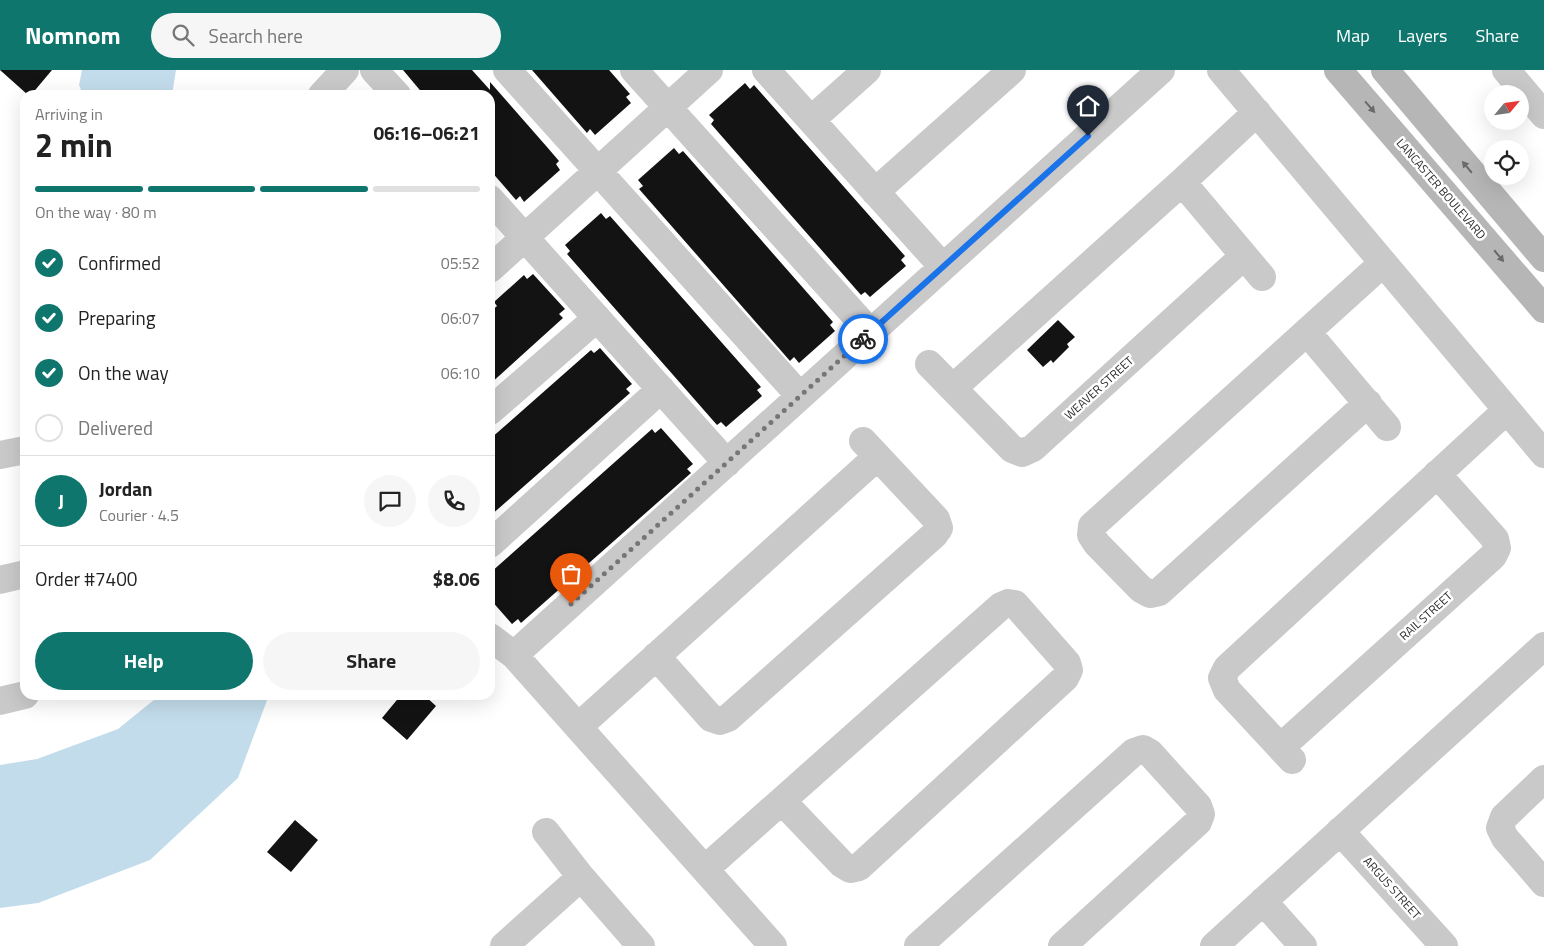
<!DOCTYPE html>
<html lang="en">
<head>
<meta charset="utf-8">
<style>
  body { margin:0; font-family:"Titillium Web",sans-serif; background:#f6f6f6; color:#222; height:100vh; display:flex; flex-direction:column; font-size:19px; white-space:nowrap }
  * { box-sizing:border-box; margin:0 }
  p { font-size:16px; color:#767676 }
  .icon { flex:none; width:28px; height:28px; fill:none; stroke:currentColor; stroke-width:2; stroke-linecap:round; stroke-linejoin:round }
  .map { position:relative; flex:1; overflow:hidden }
  .panel { position:absolute; left:20px; top:20px; width:475px; height:610px; display:flex; flex-direction:column; background:#fff; border-radius:15px; box-shadow:0 5px 20px #0002 }
  .panel>* { flex:none }
  .needle { width:32px; rotate:61deg }
  .fabs { position:absolute; left:1484px; top:15px; display:grid; gap:10px }
  .fabs a { display:grid; place-items:center; width:45px; height:45px; border-radius:50%; background:#fff; box-shadow:0 5px 20px #0002; font-size:25px }
  .pin { position:absolute; display:grid; place-items:center; width:42px; height:42px; color:#fff; margin:-51px -21px; border-radius:50% 50% 50% 0; rotate:-45deg; box-shadow:0 0 5px #0007 }
  .pin .icon { rotate:45deg }
  .courier { position:absolute; display:grid; place-items:center; width:50px; height:50px; margin:-25px; border:4px solid #1a73e8; border-radius:50%; background:#fff; color:#222; box-shadow:0 1px 6px #0007 }
  .summary em { font-style:normal; font-weight:700 }
  .summary div { display:flex; flex-direction:column-reverse }
  .summary { display:flex; align-items:center; justify-content:space-between; height:85px; padding:0 15px }
  h1 { font-size:32px; font-weight:700; line-height:38px }
  .bar { display:grid; grid-template-columns:repeat(4,1fr); gap:8px 5px; align-content:center; height:60px; padding:0 15px }
  .bar i { height:6px; border-radius:4px; background:#e0e0e0 }
  .bar .selected { background:#0f766e }
  .bar p { grid-column:span 4 }
  .line { display:flex; align-items:center; gap:12px; padding:0 15px; border-top:1px solid #e0e0e0 }
  .line div { flex:1 }
  .round { display:grid; place-items:center; flex:none; width:52px; height:52px; border-radius:26px; background:#f6f6f6 }
  ol { padding:0 15px; list-style:none }
  li { display:flex; align-items:center; gap:15px; height:55px }
  li p { margin-inline-start:auto }
  li .icon { padding:5px; border-radius:50%; background:#0f766e; color:#fff; stroke-width:4 }
  li:last-child { color:#767676 }
  li i { width:28px; height:28px; border:2px solid #e0e0e0; border-radius:50% }
  .button { display:flex; gap:10px; margin-top:auto; padding:10px 15px }
  .button a { flex:1; height:58px; border-radius:30px; background:#0f766e; color:#fff; font-size:20px; font-weight:700; line-height:58px; text-align:center }
  .button a+a { background:#f6f6f6; color:#222 }
  header { display:flex; align-items:center; gap:30px; box-sizing:border-box; height:70px; padding:0 25px; background:#0f766e; color:#fff }
  header strong { font-size:24px }
  nav { display:flex; gap:28px; margin-inline-start:auto; font-size:18px }
  .search { width:350px; height:45px; background:#f6f6f6; display:flex; align-items:center; gap:12px; box-sizing:border-box; padding:0 18px; border-radius:28px; color:#767676; font-size:19px }
  .map>svg:first-child { display:block }
  .water { fill:#c3dceb }
  .building { fill:#131313 }
  .lines { fill:none; stroke-linecap:round; stroke-linejoin:round }
  .street { stroke:#c9c9c9; stroke-width:28 }
  .secondary { stroke:#b6b6b6; stroke-width:28 }
  .oneway { fill:#6a6a6a }
  .done { stroke:#767676; stroke-width:5; stroke-dasharray:0 9 }
  .route { stroke:#1a73e8; stroke-width:6 }
  .labels { text-anchor:middle; stroke-width:5; stroke-linejoin:round; paint-order:stroke }
  .street-label { font-size:12px; fill:#2c2c2c; stroke:#fff }
</style>
</head>
<body>
<header>
<strong>Nomnom</strong>
<div class="search"><svg class="icon" aria-label="search" viewBox="0 0 24 24"><circle cx="10" cy="10" r="6"/><path d="M15 15l6 6"/></svg>Search here</div>
<nav><a>Map</a><a>Layers</a><a>Share</a></nav>
</header>
<div class="map">
<svg width="1544" height="876" viewBox="0 0 1544 876">
  <rect width="100%" height="100%" fill="#fff"/>
  <path class="water" d="M82,0h94l-4,25h-89l-4,-10z
    M160,625h109l-31,83 -88,82 -112,43 -38,5v-143l37,-6 81,-30z"/>
  <path class="building" d="M0,0h52l-21,25h-3z
    M403,0h69l18,20v-8l57,65 12,14 -3,3 4,6 -36,32 -4,-6 -4,4 -26,-30v-75h-66z
    M532,0h77l21,24 -4,3 5,6 -36,32 -5,-6 -3,4z
    M745,13l5,6 4,-4 151,171 -4,4 5,6 -36,31 -5,-5 -4,3 -150,-171 3,-4 -5,-5z
    M674,78l5,6 4,-3 150,171 -3,3 5,6 -36,32 -5,-6 -4,4 -151,-172 4,-3 -5,-6z
    M601,143l5,6 4,-3 151,171 -4,3 5,6 -36,31 -5,-5 -4,3 -150,-171 3,-3 -5,-6z
    M533,204l32,35 -6,5 4,4 -73,66v-72l7,-6 -3,-4 30,-27 3,4z
    M1058,250l17,17 -8,7 2,3 -16,16 -2,-3 -8,7 -16,-17z
    M600,278l32,36 -6,5 4,4 -140,123v-77l101,-89 3,3z
    M661,358l32,36 -6,5 4,4 -170,150 -3,-4 -6,5 -22,-25v-26l162,-144 3,4z
    M401,625h23l12,11 -29,34 -25,-22z
    M295,750l23,20 -27,32 -24,-20z"/>
  <g class="lines">
    <path class="street" d="M374,0l23,25
      M507,0l293,326
      M634,0l237,263
      M766,0l177,197
      M1221,0l323,384
      M1506,0l38,45
      M322,25l23,-25
      M811,50l56,-50
      M1182,112l80,95
      M875,122l137,-122
      M490,129l237,264
      M490,199l219,-199
      M1307,262l80,95
      M929,294l83,85 10,4 11,-5 211,-192
      M953,318l229,-206 75,-70
      M1368,333l-209,189 -9,2 -9,-5 -44,-45 -6,-9 1,-9 291,-263
      M490,341l107,-93
      M0,385l25,-5
      M490,474l171,-155
      M0,510l25,-6
      M490,567l24,18 259,291
      M514,585l647,-585
      M656,586l55,62 9,3 8,-3 206,-183 5,-7 -3,-9 -73,-78
      M0,631l25,-6
      M578,657l299,-270
      M1281,677l212,-191 4,-8 -2,-9 -58,-65
      M1292,690l-65,-70 -5,-12 5,-10 280,-258
      M1544,709l-40,38 -4,11 5,10 39,45
      M1340,761l104,115
      M546,762l35,45 60,69
      M705,799l296,-263 7,-3 7,1 52,59 2,7 -4,8 -206,189 -9,2 -8,-5 -60,-63
      M1263,831l40,45
      M504,876l77,-69
      M918,876l216,-194 9,-3 7,4 48,53 3,8 -3,8 -136,124
      M1214,876l330,-300"/>
    <path class="secondary" d="M1338,0l206,239
      M1385,0l159,188"/>
  </g>
  <defs><path id="oneway-solid" d="M-6-.8H1V-3.2L6.5 0L1 3.2V.8H-6Z" transform="scale(1.25)"/></defs>
  <g class="oneway">
    <use href="#oneway-solid" transform="translate(1370 37) rotate(49)"/>
    <use href="#oneway-solid" transform="translate(1467 97) rotate(-130)"/>
    <use href="#oneway-solid" transform="translate(1499 186) rotate(50)"/>
  </g>
  <g class="lines">
    <path class="done" d="M571,534l292,-265"/>
    <path class="route" d="M863,269l225,-203"/>
  </g>
  <g class="labels">
    <g class="street-label">
      <text transform="translate(1441 119) rotate(49)" y="4">LANCASTER BOULEVARD</text>
      <text transform="translate(1099 318) rotate(-42)" y="4">WEAVER STREET</text>
      <text transform="translate(1426 546) rotate(-42)" y="4">RAIL STREET</text>
      <text transform="translate(1392 818) rotate(48)" y="4">ARGUS STREET</text>
    </g>
  </g>
</svg>
<div class="fabs">
<a><svg class="needle" viewBox="-14 -14 28 28"><path d="M0-13l5 13h-10z" fill="#e53935"/><path d="M0 13l5-13h-10z" fill="#767676"/></svg></a>
<a><svg class="icon" aria-label="locate" viewBox="0 0 24 24"><circle cx="12" cy="12" r="6"/><path d="M12 2v4M12 18v4M2 12h4M18 12h4"/></svg></a>
</div>
<div class="pin" style="left:571px;top:534px;background:#ea580c"><svg class="icon" aria-label="bag" viewBox="0 0 24 24"><path d="M5 8h14l-1 12H6zM9 8a3 3 0 0 1 6 0"/></svg></div>
<div class="pin" style="left:1088px;top:66px;background:#1f2937"><svg class="icon" aria-label="home" viewBox="0 0 24 24"><path d="M3 11l9-7 9 7M6 9v11h12V9"/></svg></div>
<div class="courier" style="left:863px;top:269px"><svg class="icon" aria-label="bike" viewBox="0 0 24 24"><circle cx="6" cy="16" r="4"/><circle cx="18" cy="16" r="4"/><path d="M6 16l4-8h5l3 8M10 8l3 8H6M13 5h3"/></svg></div>
<section class="panel">
<div class="summary"><div><h1>2 min</h1><p>Arriving in</p></div><em>06:16–06:21</em></div>
<div class="bar"><i class="selected"></i><i class="selected"></i><i class="selected"></i><i></i><p>On the way · 80 m</p></div>
<ol>
<li><svg class="icon" aria-label="check" viewBox="0 0 24 24"><path d="M5 12l5 5 9-10"/></svg>Confirmed<p>05:52</p></li>
<li><svg class="icon" aria-label="check" viewBox="0 0 24 24"><path d="M5 12l5 5 9-10"/></svg>Preparing<p>06:07</p></li>
<li><svg class="icon" aria-label="check" viewBox="0 0 24 24"><path d="M5 12l5 5 9-10"/></svg>On the way<p>06:10</p></li>
<li><i></i>Delivered</li>
</ol>
<div class="line" style="height:90px"><b class="round" style="background:#0f766e;color:#fff">J</b><div><b>Jordan</b><p>Courier · 4.5</p></div><a class="round"><svg class="icon" aria-label="chat" viewBox="0 0 24 24"><path d="M4 5h16v11H9l-5 4z"/></svg></a><a class="round"><svg class="icon" aria-label="phone" viewBox="0 0 24 24"><path d="M5 4h4l2 5-3 2q2 4 5 5l2-3 5 2v4C11 20 4 13 5 4z"/></svg></a></div>
<div class="line" style="height:65px"><div>Order #7400</div><b>$8.06</b></div>
<div class="button"><a>Help</a><a>Share</a></div>
</section>
</div>
</body>
</html>
